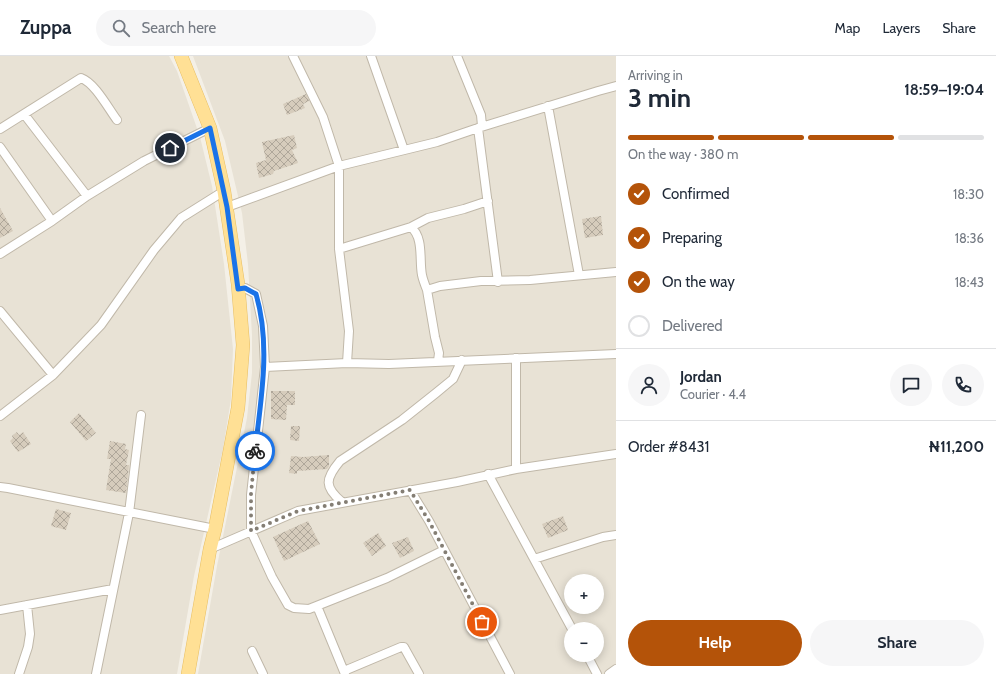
<!DOCTYPE html>
<html lang="en">
<head>
<meta charset="utf-8">
<style>
  body { margin:0; font-family:Cabin,sans-serif; background:#f6f6f7; color:#1f2937; height:100vh; display:flex; flex-direction:column; font-size:15px; white-space:nowrap }
  * { box-sizing:border-box; margin:0 }
  p { font-size:13px; color:#747a83 }
  .icon { flex:none; width:22px; height:22px; fill:none; stroke:currentColor; stroke-width:2; stroke-linecap:round; stroke-linejoin:round }
  .map { position:relative; flex:1; overflow:hidden }
  .drawer { display:flex; flex-direction:column; background:#fff; width:380px }
  .drawer>* { flex:none }
  .fabs { position:absolute; left:564px; top:518px; display:grid; gap:8px }
  .fabs a { display:grid; place-items:center; width:40px; height:40px; border-radius:50%; background:#fff; box-shadow:0 2px 10px #0003; font-size:20px }
  .pin { position:absolute; display:grid; place-items:center; width:34px; height:34px; color:#fff; margin:-17px; border:2px solid #fff; border-radius:50%; box-shadow:0 1px 4px #0007 }
  .courier { position:absolute; display:grid; place-items:center; width:40px; height:40px; margin:-20px; border:3px solid #1a73e8; border-radius:50%; background:#fff; color:#222; box-shadow:0 1px 5px #0007 }
  .overview em { font-style:normal; font-weight:800 }
  .overview div { display:flex; flex-direction:column-reverse }
  .overview { display:flex; align-items:center; justify-content:space-between; height:68px; padding:0 12px }
  h1 { font-size:26px; font-weight:800; line-height:30px }
  .bar { display:grid; grid-template-columns:repeat(4,1fr); gap:6px 4px; align-content:center; height:48px; padding:0 12px }
  .bar i { height:5px; border-radius:3px; background:#e0e1e3 }
  .bar .selected { background:#b45309 }
  .bar p { grid-column:span 4 }
  .line { display:flex; align-items:center; gap:10px; padding:0 12px; border-top:1px solid #e0e1e3 }
  .line div { flex:1 }
  .round { display:grid; place-items:center; flex:none; width:42px; height:42px; border-radius:21px; background:#f6f6f7 }
  ol { padding:0 12px; list-style:none }
  li { display:flex; align-items:center; gap:12px; height:44px }
  li p { margin-inline-start:auto }
  li .icon { padding:4px; border-radius:50%; background:#b45309; color:#fff; stroke-width:4 }
  li:last-child { color:#747a83 }
  li i { width:22px; height:22px; border:2px solid #e0e1e3; border-radius:50% }
  .cta { display:flex; gap:8px; margin-top:auto; padding:8px 12px }
  .cta a { flex:1; height:46px; border-radius:24px; background:#b45309; color:#fff; font-size:16px; font-weight:800; line-height:46px; text-align:center }
  .cta a+a { background:#f6f6f7; color:#1f2937 }
  header { display:flex; align-items:center; gap:24px; box-sizing:border-box; height:56px; padding:0 20px; background:#fff; border-bottom:1px solid #e0e1e3 }
  header strong { font-size:19px }
  nav { display:flex; gap:22px; margin-inline-start:auto; font-size:14px }
  .search { width:280px; height:36px; background:#f6f6f7; display:flex; align-items:center; gap:10px; box-sizing:border-box; padding:0 14px; border-radius:22px; color:#747a83; font-size:15px }
  main { display:flex; flex:1; min-height:0 }
  .map>svg:first-child { display:block }
  .residential { fill:#e8e2d5; fill-rule:evenodd }
  .building { fill:url(#building-cross-hatch) }
  .lines { fill:none; stroke-linecap:round; stroke-linejoin:round }
  .minor-casing { stroke:#c0b8a9; stroke-width:10 }
  .primary-casing { stroke:#e8be61; stroke-width:14 }
  .minor { stroke:#fff; stroke-width:8 }
  .primary { stroke:#ffe095; stroke-width:13 }
  .done { stroke:#847e74; stroke-width:4; stroke-dasharray:0 7.2 }
  .route { stroke:#1a73e8; stroke-width:5 }
</style>
</head>
<body>
<header>
<strong>Zuppa</strong>
<div class="search"><svg class="icon" aria-label="search" viewBox="0 0 24 24"><circle cx="10" cy="10" r="6"/><path d="M15 15l6 6"/></svg>Search here</div>
<nav><a>Map</a><a>Layers</a><a>Share</a></nav>
</header>
<main>
<div class="map">
<svg width="616" height="618" viewBox="0 0 616 618">
  <defs>
    <pattern id="building-cross-hatch" width="8" height="8" patternUnits="userSpaceOnUse"><rect width="8" height="8" fill="#d6ccbc"/><path d="M0 0l8 8M0 8l8-8" fill="none" stroke="#afa79a"/></pattern>
  </defs>
  <rect width="100%" height="100%" fill="#f4f0e7"/>
  <path class="residential" d="M0,0h169l8,15 23,66 12,49 12,78 9,85 -2,50 -8,50 -29,127 -17,98h-177z
    M193,0h423v618h-418l19,-108 30,-148 5,-45v-38l-4,-71 -6,-51 -17,-72zM571,525h26v26h-26zM571,573h26v26h-26z"/>
  <path class="building" d="M306,38l3,7 -6,3 2,4 -18,7 -4,-11z
    M294,79l3,13 -5,2 6,13 -24,8 -1,3 -14,4 -3,-15 10,-3 -4,-18z
    M0,152l13,23 -13,7z
    M601,160l2,19 -18,3 -3,-19z
    M271,335h24v14h-8l-1,15 -15,-1z
    M79,357l17,20 -10,8 -16,-19z
    M291,370h9l-1,15 -9,-1z
    M17,376l2,3 4,-3 8,12 -13,8 -8,-11 3,-3 -1,-2z
    M110,385l16,3 -1,5 4,1 -3,15h3l-3,28 -20,-3 5,-31h-4z
    M329,399v11l-2,3 -30,2v3l-8,-1 2,-17 12,1z
    M56,453l15,4 -5,17 -15,-4z
    M563,460l5,14 -20,8 -6,-14z
    M308,465l12,23 -36,17 -11,-24z
    M378,477l8,13 -14,10 -9,-13z
    M408,481l6,14 -14,7 -8,-15z"/>
  <g class="lines">
    <defs>
      <path id="minor" d="M293,0l30,61 16,49v83l10,82 -2,32
        M371,0l33,94
        M457,0l24,59 1,11
        M548,50l31,169
        M24,58l63,82
        M478,72l20,154
        M0,73l81,-51c14,5 27,30 36,42
        M0,91l52,74
        M227,151l112,-41 98,-24 41,-14 120,-37 18,-5
        M411,171c13,11 8,33 11,48 1,5 3,10 5,15
        M339,193l72,-22 17,-9 36,-9 24,-8
        M0,198l52,-33 35,-25 57,-35 66,-33
        M238,233l7,-1 11,6 7,32 2,41 -14,128v36l21,46 16,28 6,3 15,1 78,-31 57,-28
        M0,255l53,64
        M438,305l1,-8 -4,-16 -8,-47 13,-4 41,-5 49,-1 86,-8
        M265,311l82,-4 42,1 227,-10
        M0,360l53,-41 48,-50 53,-75 27,-32 43,-27
        M516,413v-111
        M488,418l84,155
        M0,431l8,1 207,41
        M410,434l19,31 81,153
        M342,446c-18,-15 -17,-23 -2,-41l62,-41 34,-27 17,-14 9,-19
        M210,493l88,-38 159,-29 59,-13 100,-15
        M534,503l69,-22 13,-2
        M317,550l28,68
        M0,554l113,-21
        M252,595l11,23
        M587,599l10,19
        M344,615l57,-24h3l1,2 14,25
        M19,618l9,-27 2,-13 -3,-29
        M96,618l33,-161 12,-98
        M609,618l7,-5"/>
      <path id="primary" d="M181,0l29,72 14,63 14,93 5,61 -5,63 -23,121 -5,20 -22,125"/>
    </defs>
    <use href="#minor" class="minor-casing"/>
    <use href="#primary" class="primary-casing"/>
    <use href="#minor" class="minor"/>
    <use href="#primary" class="primary"/>
  </g>
  <g class="lines">
    <path class="done" d="M255,395l-4,43v37l47,-20 112,-21 19,31 53,101"/>
    <path class="route" d="M170,92l40,-20 17,79 11,82 7,-1 11,6c15,51 5,105 -1,157"/>
  </g>
</svg>
<div class="fabs">
<a>+</a>
<a>−</a>
</div>
<div class="pin" style="left:482px;top:566px;background:#ea580c"><svg class="icon" aria-label="bag" viewBox="0 0 24 24"><path d="M5 8h14l-1 12H6zM9 8a3 3 0 0 1 6 0"/></svg></div>
<div class="pin" style="left:170px;top:92px;background:#1f2937"><svg class="icon" aria-label="home" viewBox="0 0 24 24"><path d="M3 11l9-7 9 7M6 9v11h12V9"/></svg></div>
<div class="courier" style="left:255px;top:395px"><svg class="icon" aria-label="bike" viewBox="0 0 24 24"><circle cx="6" cy="16" r="4"/><circle cx="18" cy="16" r="4"/><path d="M6 16l4-8h5l3 8M10 8l3 8H6M13 5h3"/></svg></div>
</div>
<section class="drawer">
<div class="overview"><div><h1>3 min</h1><p>Arriving in</p></div><em>18:59–19:04</em></div>
<div class="bar"><i class="selected"></i><i class="selected"></i><i class="selected"></i><i></i><p>On the way · 380 m</p></div>
<ol>
<li><svg class="icon" aria-label="check" viewBox="0 0 24 24"><path d="M5 12l5 5 9-10"/></svg>Confirmed<p>18:30</p></li>
<li><svg class="icon" aria-label="check" viewBox="0 0 24 24"><path d="M5 12l5 5 9-10"/></svg>Preparing<p>18:36</p></li>
<li><svg class="icon" aria-label="check" viewBox="0 0 24 24"><path d="M5 12l5 5 9-10"/></svg>On the way<p>18:43</p></li>
<li><i></i>Delivered</li>
</ol>
<div class="line" style="height:72px"><a class="round"><svg class="icon" aria-label="person" viewBox="0 0 24 24"><circle cx="12" cy="8" r="4"/><path d="M4 21q1-7 8-7t8 7"/></svg></a><div><b>Jordan</b><p>Courier · 4.4</p></div><a class="round"><svg class="icon" aria-label="chat" viewBox="0 0 24 24"><path d="M4 5h16v11H9l-5 4z"/></svg></a><a class="round"><svg class="icon" aria-label="phone" viewBox="0 0 24 24"><path d="M5 4h4l2 5-3 2q2 4 5 5l2-3 5 2v4C11 20 4 13 5 4z"/></svg></a></div>
<div class="line" style="height:52px"><div>Order #8431</div><b>₦11,200</b></div>
<div class="cta"><a>Help</a><a>Share</a></div>
</section>
</main>
</body>
</html>
